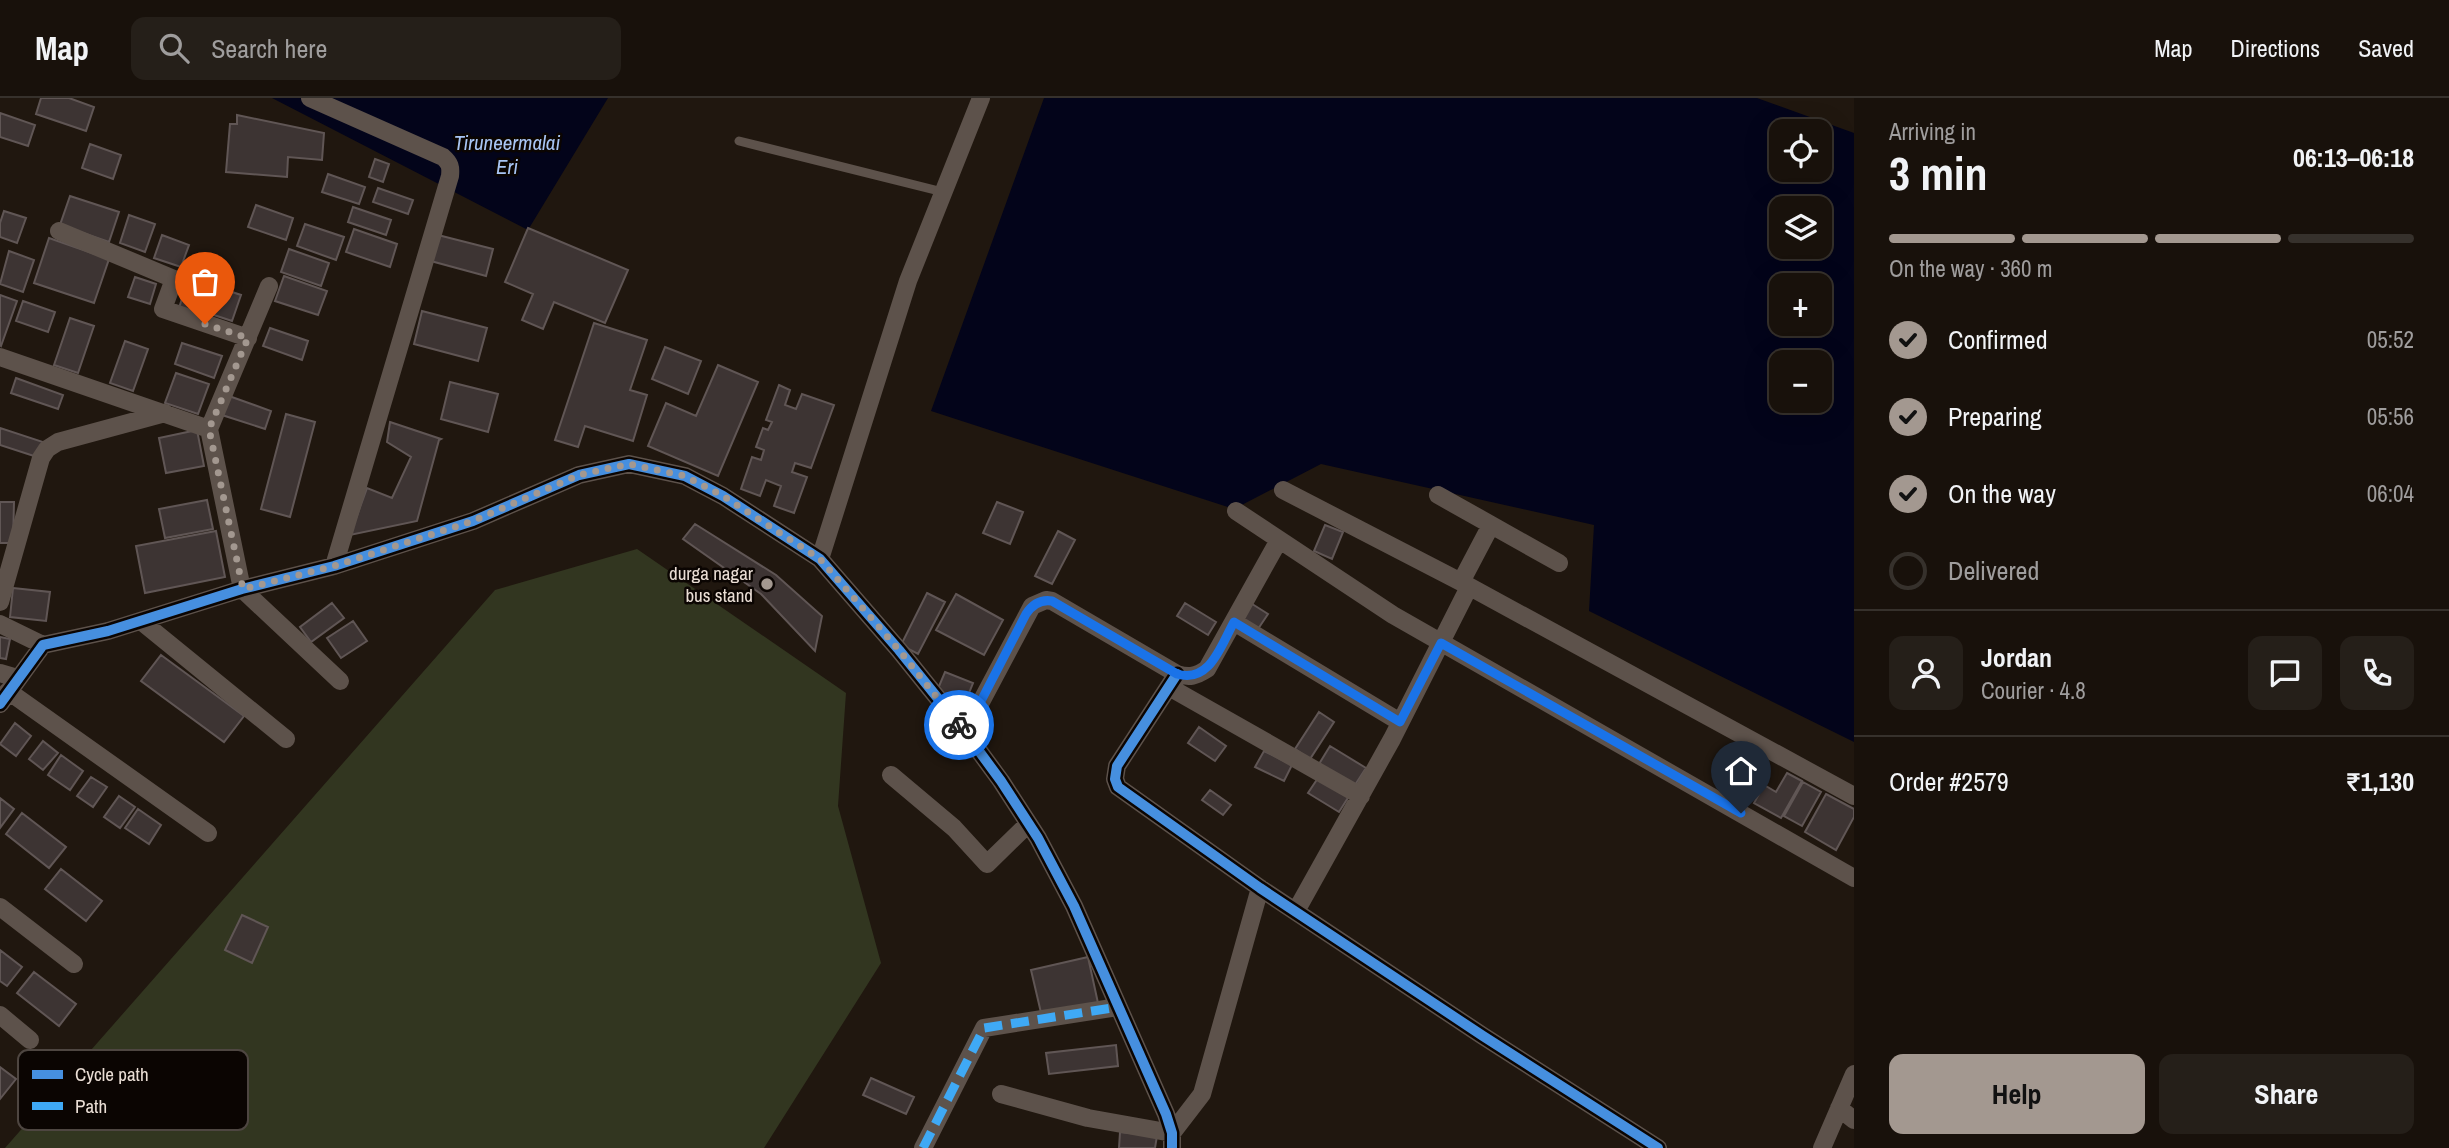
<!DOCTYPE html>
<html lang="en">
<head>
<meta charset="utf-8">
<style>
  body { margin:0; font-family:"Archivo Narrow",sans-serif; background:#251f19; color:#f1f3f6; height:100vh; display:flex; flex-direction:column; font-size:26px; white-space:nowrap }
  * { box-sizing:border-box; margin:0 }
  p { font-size:23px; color:#9f9d9d }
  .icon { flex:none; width:38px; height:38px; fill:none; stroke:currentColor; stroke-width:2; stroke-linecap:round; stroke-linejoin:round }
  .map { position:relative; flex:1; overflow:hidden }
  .side { display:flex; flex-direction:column; background:#18110b; width:595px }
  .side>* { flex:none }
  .tools { position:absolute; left:1769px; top:21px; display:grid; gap:14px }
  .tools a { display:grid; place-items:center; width:63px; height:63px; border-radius:14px; background:#18110b; box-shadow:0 7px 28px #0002,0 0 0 2px #36312c; font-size:35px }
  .pin { position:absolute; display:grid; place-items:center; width:60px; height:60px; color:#fff; margin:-72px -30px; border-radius:50% 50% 50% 0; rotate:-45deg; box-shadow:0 0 7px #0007 }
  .pin .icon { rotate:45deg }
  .courier { position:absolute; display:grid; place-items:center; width:70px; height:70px; margin:-35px; border:5px solid #1a73e8; border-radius:50%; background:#fff; color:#222; box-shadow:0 2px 9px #0007 }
  .summary em { font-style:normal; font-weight:800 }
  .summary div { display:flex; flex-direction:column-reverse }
  .summary { display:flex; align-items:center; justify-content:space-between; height:119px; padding:0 35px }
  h1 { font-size:46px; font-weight:800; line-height:52px }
  .bar { display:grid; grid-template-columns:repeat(4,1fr); gap:10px 7px; align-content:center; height:84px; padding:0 35px }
  .bar i { height:9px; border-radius:5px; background:#36312c }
  .bar .on { background:#a39890 }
  .bar p { grid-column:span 4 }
  .line { display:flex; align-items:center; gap:18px; padding:0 35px; border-top:2px solid #36312c }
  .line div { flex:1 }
  .round { display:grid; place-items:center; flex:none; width:74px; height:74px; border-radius:14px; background:#251f19 }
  ol { padding:0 35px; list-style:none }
  li { display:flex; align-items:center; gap:21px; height:77px }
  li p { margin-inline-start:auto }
  li .icon { padding:7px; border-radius:50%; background:#a39890; color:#111; stroke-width:4 }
  li:last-child { color:#9f9d9d }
  li i { width:38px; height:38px; border:4px solid #36312c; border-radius:50% }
  .primary-button { display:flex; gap:14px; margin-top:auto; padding:14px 35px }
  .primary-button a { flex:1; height:80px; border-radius:14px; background:#a39890; color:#111; font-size:28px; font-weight:800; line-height:80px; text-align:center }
  .primary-button a+a { background:#251f19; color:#f1f3f6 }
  header { display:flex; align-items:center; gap:42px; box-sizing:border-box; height:98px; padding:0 35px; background:#18110b; border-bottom:2px solid #36312c }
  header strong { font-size:33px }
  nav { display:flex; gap:38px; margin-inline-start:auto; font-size:24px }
  .search { width:490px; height:63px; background:#251f19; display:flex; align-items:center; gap:18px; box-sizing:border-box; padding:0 24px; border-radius:14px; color:#9f9d9d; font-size:26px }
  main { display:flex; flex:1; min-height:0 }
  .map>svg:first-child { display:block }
  .green { fill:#323620 }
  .water { fill:#03041a; fill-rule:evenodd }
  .building { fill:#3d3433; stroke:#605655; stroke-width:2 }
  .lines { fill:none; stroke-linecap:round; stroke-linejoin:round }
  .lane { stroke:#5d524b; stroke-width:9 }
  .street { stroke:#5d524b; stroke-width:18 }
  .quiet { stroke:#3fa9f5; stroke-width:9; stroke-dasharray:18 9; stroke-linecap:butt }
  .cycleway-casing { stroke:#0b0502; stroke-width:15 }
  .cycleway { stroke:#468fdf; stroke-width:10 }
  .done { stroke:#a39890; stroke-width:7; stroke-dasharray:0 12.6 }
  .route { stroke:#1a73e8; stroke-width:9 }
  .poi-dot { fill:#a39890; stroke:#0b0502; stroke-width:2.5 }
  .labels { text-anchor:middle; stroke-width:5; stroke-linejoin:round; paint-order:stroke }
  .poi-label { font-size:19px; fill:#eaded5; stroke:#0b0502; text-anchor:end }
  .water-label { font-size:21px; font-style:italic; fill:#a8c5f4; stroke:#0b0502 }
  .key { fill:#0b0502; stroke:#4e4641; stroke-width:2 }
  .key-label { font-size:19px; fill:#eaded5 }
</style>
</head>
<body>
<header>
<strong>Map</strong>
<div class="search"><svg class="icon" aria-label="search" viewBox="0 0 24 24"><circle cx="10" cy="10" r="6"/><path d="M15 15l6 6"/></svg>Search here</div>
<nav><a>Map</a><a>Directions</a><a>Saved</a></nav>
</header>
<main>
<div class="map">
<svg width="1854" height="1050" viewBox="0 0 1854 1050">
  <rect width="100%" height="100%" fill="#20170f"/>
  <path class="green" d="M637,451l209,144 -8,113 43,157 -117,185h-759l490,-558z"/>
  <path class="water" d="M272,0h336l-80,132z
    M1044,0h713l97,35v609l-265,-131 5,-86 -273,-61 -87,45 -303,-98zM1782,33h38v39h-38zM1782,110h38v39h-38zM1782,187h38v39h-38zM1782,264h38v39h-38z"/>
  <path class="building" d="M41,0h28l25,9 -8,24 -50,-17z
    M0,15l35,12 -7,21 -28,-9z
    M237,17l87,18 -2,27 -34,-3 -1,20 -61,-5 4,-48h7z
    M90,46l31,11 -8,24 -31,-11z
    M375,61l14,5 -6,18 -14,-5z
    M328,76l37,13 -6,17 -37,-12z
    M378,90l35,12 -5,14 -35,-12z
    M70,98l49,16 -10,30 -49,-17z
    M256,107l37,13 -7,22 -38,-13z
    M353,109l38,13 -5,15 -38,-13z
    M4,113l22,7 -9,25 -17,-6v-14z
    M129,117l26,9 -10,28 -25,-9z
    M305,126l39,13 -8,23 -39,-14z
    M528,130l100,42 -23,53 -51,-21 -11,27 -21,-9 11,-26 -28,-12z
    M354,131l43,15 -7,23 -44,-15z
    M434,136l59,15 -7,27 -59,-16z
    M162,137l27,10 -8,22 -27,-9z
    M49,140l60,21 -15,44 -60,-20z
    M289,151l40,14 -8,23 -40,-14z
    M9,153l25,9 -11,32 -23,-8z
    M284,178l43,15 -9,24 -43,-14z
    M135,179l21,7 -6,20 -22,-7z
    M188,182l24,8 -10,28 -23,-8z
    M223,191l18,6 -9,26 -18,-6z
    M0,197l17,6 -16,45 -1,-1z
    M23,203l32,11 -7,20 -32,-11z
    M422,213l65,17 -9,33 -64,-17z
    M70,220l24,8 -16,47 -24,-8z
    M594,225l53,17 -17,50 17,5 -14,46 -48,-15 -7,21 -23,-7z
    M270,230l38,13 -6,19 -39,-14z
    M125,243l23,8 -15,42 -23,-8z
    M182,245l40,13 -8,22 -39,-14z
    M665,249l36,14 -13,33 -36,-15z
    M718,267l40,17 -40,94 -70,-30 18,-43 30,13z
    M176,275l33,11 -11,30 -33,-11z
    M16,280l47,17 -5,14 -47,-16z
    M450,284l48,12 -10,38 -47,-13z
    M779,287l11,5 -5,15 11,4 6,-15 32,11 -23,63 -16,-5 -3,9 15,5 -13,36 -20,-7 7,-20 -15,-6 -6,16 -19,-7 11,-32 9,3 3,-10 -8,-3 7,-19 5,2 4,-8 -6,-2z
    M229,298l42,15 -6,18 -43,-14z
    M286,316l29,8 -25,95 -29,-8z
    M390,324l51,17 -2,1 -22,81 -67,14 17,-47 25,10 19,-41 -24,-15z
    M0,330l43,14 -6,15 -37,-12z
    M197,332l7,36 -38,7 -7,-35z
    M207,402l6,29 -48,9 -6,-29z
    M0,404h14l-1,41h-13z
    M997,404l26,10 -13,32 -27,-11z
    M695,426l81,51 46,41 -7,35 -54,-57 -78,-55z
    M1325,427l18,7 -11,27 -18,-8z
    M216,433l9,46 -80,16 -9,-47z
    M1058,433l17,9 -23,44 -17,-8z
    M13,490l37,4 -4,29 -36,-4z
    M927,495l18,9 -27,52 -17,-9z
    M956,496l47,26 -19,35 -48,-25z
    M1249,504l19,12 -10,15 -18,-11z
    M332,505l12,15 -33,24 -11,-15z
    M1185,505l31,19 -8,13 -31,-19z
    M353,523l14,20 -26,17 -14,-20z
    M0,539l10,2 -4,20 -6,-1z
    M161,557l83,61 -20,26 -83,-61z
    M945,574l28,11 -8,20 -28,-12z
    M1319,614l15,10 -24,37 -15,-10z
    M15,625l16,13 -15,20 -16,-12z
    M1199,629l27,19 -11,15 -27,-18z
    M43,643l15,12 -15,17 -14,-11z
    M1330,648l36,22 -11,17 -36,-21z
    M1264,653l28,14 -8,16 -29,-14z
    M61,657l22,16 -13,19 -22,-15z
    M1787,675l15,8 -21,37 -27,-15 10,-18 12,7z
    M1320,677l31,18 -12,19 -31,-19z
    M91,679l16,10 -14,20 -16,-11z
    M1803,684l18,10 -19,34 -18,-10z
    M1210,692l21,15 -8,10 -21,-15z
    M1826,696l28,15v8l-18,33 -31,-18z
    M119,698l16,11 -15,21 -16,-11z
    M0,700l14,11 -14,19z
    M138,711l23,16 -12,19 -24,-16z
    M22,715l44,34 -17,21 -43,-34z
    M61,771l41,32 -16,20 -41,-32z
    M242,817l26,12 -16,36 -27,-13z
    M0,852l22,17 -15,19 -7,-5z
    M1088,859l10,46 -56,14 -11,-47z
    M34,874l42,32 -17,22 -42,-33z
    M1116,947l2,21 -69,8 -3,-21z
    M0,969l16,12 -16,20z
    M871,980l43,19 -8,17 -43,-19z
    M1120,1034l37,4 -2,12h-36z"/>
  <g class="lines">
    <path class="lane" d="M739,43l204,51"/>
    <path class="street" d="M310,0l133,59c7,6 8,10 7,19l-116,390
      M59,133l115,48 -11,30 85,29
      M0,259l209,72 33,160 98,92
      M209,331l60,-143
      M1283,392l178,92 393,214
      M1438,397l121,68
      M1236,413l157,104 461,263
      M820,461l88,-278 73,-183
      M1461,484l30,-57
      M0,504l41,-144 6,-9 11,-7 107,-29
      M141,523l145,118
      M1234,524l166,100
      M0,526l43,21
      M0,575l17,5
      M1177,576l-60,92 -2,13 3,8 142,101 223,148 175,112
      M1169,589l192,109
      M8,593l200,142
      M0,606l43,-59 65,-14 134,-42 92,-23 139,-45 106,-46 50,-11 56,12 38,20 97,63 79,91 66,82 36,49 37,57 36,68 92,208 6,19v15
      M965,634l67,-126 14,-6 6,1 125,73c13,4 19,2 30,-5l72,-129
      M891,677l63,53 33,36 41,-40
      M0,809l74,57
      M1296,813l96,-172 77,-152
      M0,917l30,25
      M1001,996l87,24 84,15 30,-39 58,-206
      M1839,1010l15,12
      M923,1050l61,-120 134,-21
      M1822,1050l32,-74"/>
    <path class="quiet" d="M923,1050l61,-120 134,-21"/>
    <defs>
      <path id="cycleway" d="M1177,576l-60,92 -2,13 3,8 142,101 223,148 175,112
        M0,606l43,-59 65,-14 134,-42 92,-23 139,-45 106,-46 50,-11 56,12 38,20 97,63 79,91 66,82 36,49 37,57 36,68 92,208 6,19v15"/>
    </defs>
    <use href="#cycleway" class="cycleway-casing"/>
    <use href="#cycleway" class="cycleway"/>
  </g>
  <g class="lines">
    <path class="done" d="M205,226l43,14 -39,91 34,160 91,-23 139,-45 106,-46 50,-11 56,12 38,20 97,63 79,91 60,75"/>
    <path class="route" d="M959,627l6,7 61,-118c6,-9 14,-15 26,-13l125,73c33,10 44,-29 57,-52l166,100 41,-79 300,170"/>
  </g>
  <circle class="poi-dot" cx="767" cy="486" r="7"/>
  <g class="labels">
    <g class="poi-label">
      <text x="753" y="482">durga nagar<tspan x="753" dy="22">bus stand</tspan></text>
    </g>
    <g class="water-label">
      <text x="507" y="52">Tiruneermalai<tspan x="507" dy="24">Eri</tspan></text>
    </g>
  </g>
  <rect x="18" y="952" width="230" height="80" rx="10" class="key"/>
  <rect x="32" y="972" width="31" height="9" fill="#468fdf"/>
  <rect x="32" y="1004" width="31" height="8" fill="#3fa9f5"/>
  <g class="key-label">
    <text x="75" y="983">Cycle path</text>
    <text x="75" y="1015">Path</text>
  </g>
</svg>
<div class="tools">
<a><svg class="icon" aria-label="locate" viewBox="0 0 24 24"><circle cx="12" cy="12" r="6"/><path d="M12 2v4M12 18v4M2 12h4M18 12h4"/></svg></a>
<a><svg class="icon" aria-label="layers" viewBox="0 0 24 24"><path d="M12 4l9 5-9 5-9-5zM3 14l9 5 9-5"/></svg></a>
<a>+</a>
<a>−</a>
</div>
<div class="pin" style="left:205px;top:226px;background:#ea580c"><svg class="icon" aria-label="bag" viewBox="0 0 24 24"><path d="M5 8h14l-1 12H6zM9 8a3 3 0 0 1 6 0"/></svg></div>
<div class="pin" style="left:1741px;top:715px;background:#1f2937"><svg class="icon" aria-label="home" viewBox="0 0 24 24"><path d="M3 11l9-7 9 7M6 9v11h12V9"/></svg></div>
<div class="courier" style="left:959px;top:627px"><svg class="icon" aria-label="bike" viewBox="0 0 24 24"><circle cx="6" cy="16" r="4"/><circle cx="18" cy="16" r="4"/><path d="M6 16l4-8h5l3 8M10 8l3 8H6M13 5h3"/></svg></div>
</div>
<section class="side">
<div class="summary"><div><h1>3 min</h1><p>Arriving in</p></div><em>06:13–06:18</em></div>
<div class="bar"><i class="on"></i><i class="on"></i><i class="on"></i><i></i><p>On the way · 360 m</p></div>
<ol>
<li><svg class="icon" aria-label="check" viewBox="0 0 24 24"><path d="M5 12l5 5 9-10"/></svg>Confirmed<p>05:52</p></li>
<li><svg class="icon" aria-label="check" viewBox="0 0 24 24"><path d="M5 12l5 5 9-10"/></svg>Preparing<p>05:56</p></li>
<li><svg class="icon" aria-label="check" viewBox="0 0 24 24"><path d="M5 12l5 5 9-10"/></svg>On the way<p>06:04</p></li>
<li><i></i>Delivered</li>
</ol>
<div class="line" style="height:126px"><a class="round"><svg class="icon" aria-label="person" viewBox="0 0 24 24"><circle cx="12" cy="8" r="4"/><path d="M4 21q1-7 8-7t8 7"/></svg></a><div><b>Jordan</b><p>Courier · 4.8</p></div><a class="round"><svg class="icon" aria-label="chat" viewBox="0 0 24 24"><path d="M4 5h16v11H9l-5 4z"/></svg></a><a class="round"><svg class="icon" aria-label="phone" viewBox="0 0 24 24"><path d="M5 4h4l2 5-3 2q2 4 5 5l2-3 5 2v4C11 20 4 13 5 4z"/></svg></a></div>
<div class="line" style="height:91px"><div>Order #2579</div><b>₹1,130</b></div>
<div class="primary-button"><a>Help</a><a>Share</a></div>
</section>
</main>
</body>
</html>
